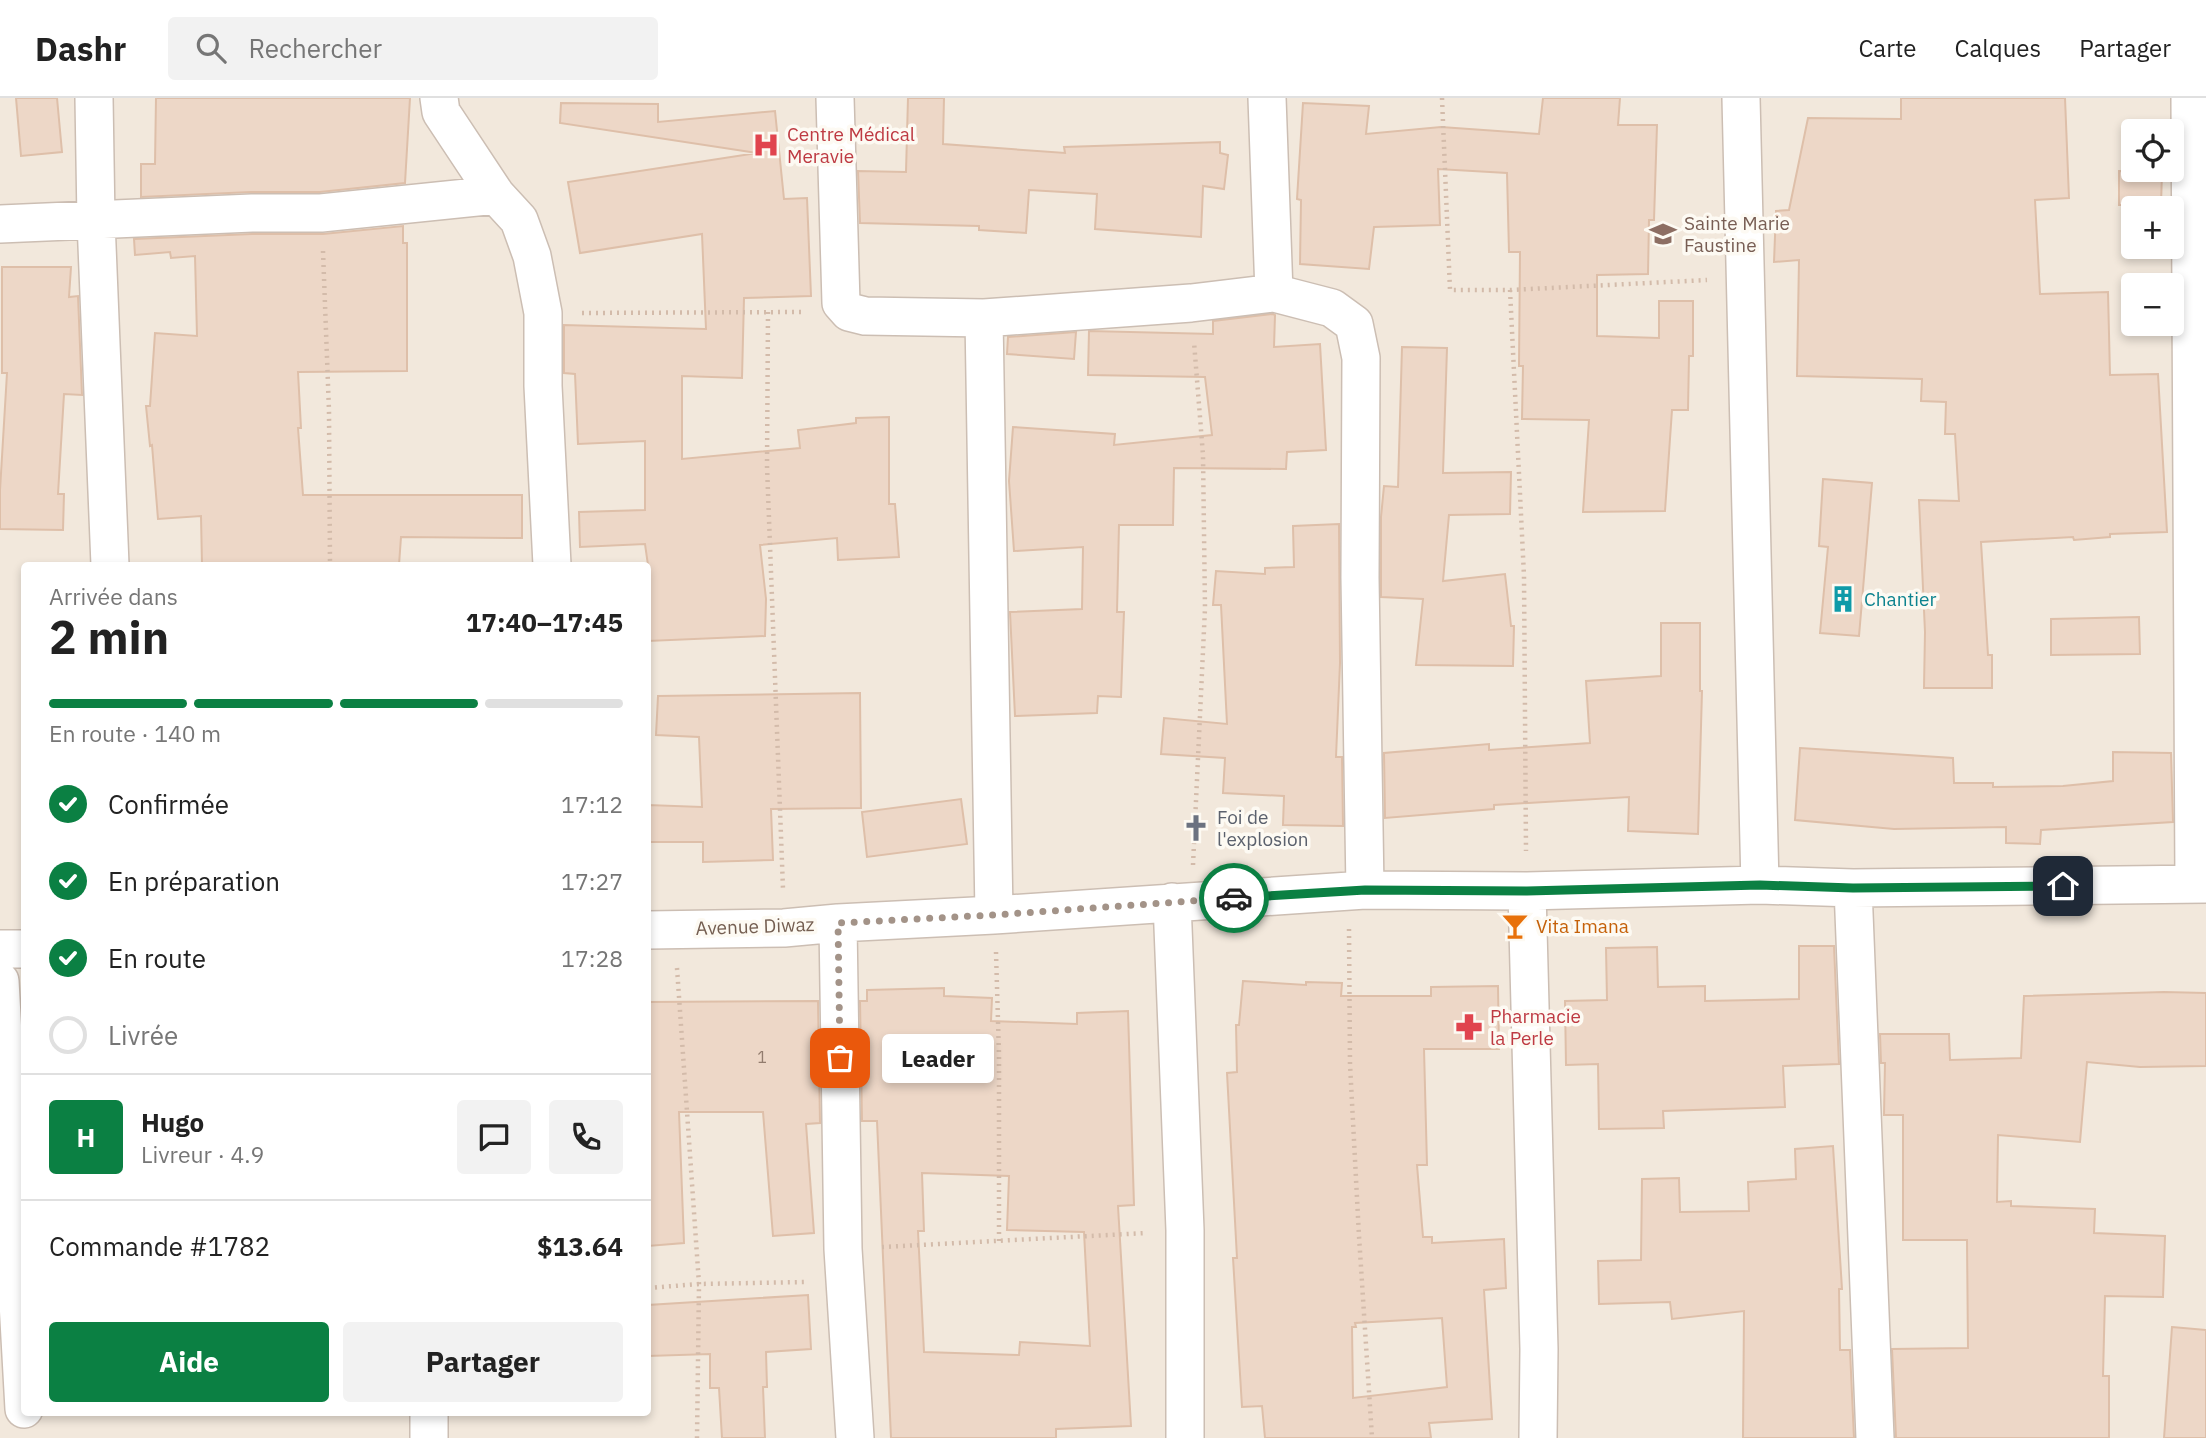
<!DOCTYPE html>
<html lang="fr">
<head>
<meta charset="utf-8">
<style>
  body { margin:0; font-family:"IBM Plex Sans",sans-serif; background:#f2f2f2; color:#222; height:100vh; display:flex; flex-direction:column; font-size:26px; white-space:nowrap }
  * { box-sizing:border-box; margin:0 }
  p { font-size:23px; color:#767676 }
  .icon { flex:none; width:38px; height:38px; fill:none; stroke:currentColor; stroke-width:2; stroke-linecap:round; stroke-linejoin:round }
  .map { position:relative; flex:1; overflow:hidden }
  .sheet { position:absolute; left:21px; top:464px; width:630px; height:854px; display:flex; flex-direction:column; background:#fff; border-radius:7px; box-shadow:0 4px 10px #0003 }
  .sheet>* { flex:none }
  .fabs { position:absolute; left:2121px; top:21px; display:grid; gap:14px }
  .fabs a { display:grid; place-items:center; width:63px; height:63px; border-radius:7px; background:#fff; box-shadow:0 4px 10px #0003; font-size:35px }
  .pin { position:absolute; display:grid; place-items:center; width:60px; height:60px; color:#fff; margin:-30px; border-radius:14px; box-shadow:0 4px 10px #0006 }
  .courier { position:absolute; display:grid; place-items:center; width:70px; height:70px; margin:-35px; border:5px solid #0b8043; border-radius:50%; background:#fff; color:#222; box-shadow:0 2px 9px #0007 }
  .bubble { position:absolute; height:49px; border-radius:7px; background:#fff; box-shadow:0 4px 10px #0003; font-size:23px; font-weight:700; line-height:49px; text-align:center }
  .summary em { font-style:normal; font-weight:700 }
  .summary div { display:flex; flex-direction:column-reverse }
  .summary { display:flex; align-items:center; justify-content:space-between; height:119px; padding:0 28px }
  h1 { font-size:46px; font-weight:700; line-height:52px }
  .bar { display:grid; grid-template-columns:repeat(4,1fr); gap:10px 7px; align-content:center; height:84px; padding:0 28px }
  .bar i { height:9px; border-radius:5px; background:#e0e0e0 }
  .bar .active { background:#0b8043 }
  .bar p { grid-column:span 4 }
  .line { display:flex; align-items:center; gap:18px; padding:0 28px; border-top:2px solid #e0e0e0 }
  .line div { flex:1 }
  .round { display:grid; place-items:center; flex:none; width:74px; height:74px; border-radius:7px; background:#f2f2f2 }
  ol { padding:0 28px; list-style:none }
  li { display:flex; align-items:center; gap:21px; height:77px }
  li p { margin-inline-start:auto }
  li .icon { padding:7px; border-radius:50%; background:#0b8043; color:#fff; stroke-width:4 }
  li:last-child { color:#767676 }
  li i { width:38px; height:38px; border:4px solid #e0e0e0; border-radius:50% }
  .cta { display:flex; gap:14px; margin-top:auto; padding:14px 28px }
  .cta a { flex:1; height:80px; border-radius:7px; background:#0b8043; color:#fff; font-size:28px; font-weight:700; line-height:80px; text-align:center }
  .cta a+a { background:#f2f2f2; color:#222 }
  header { display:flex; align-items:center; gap:42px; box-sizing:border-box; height:98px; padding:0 35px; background:#fff; border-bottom:2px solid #e0e0e0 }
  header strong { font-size:33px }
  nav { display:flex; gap:38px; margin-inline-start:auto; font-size:24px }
  .search { width:490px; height:63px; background:#f2f2f2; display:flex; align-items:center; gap:18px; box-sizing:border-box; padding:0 24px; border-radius:7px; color:#767676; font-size:26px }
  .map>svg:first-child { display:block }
  .residential { fill:#f2e8dc; fill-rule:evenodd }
  .building { fill:#edd7c7; stroke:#debfa9; stroke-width:2; fill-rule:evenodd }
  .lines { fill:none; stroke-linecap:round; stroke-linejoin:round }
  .minor-casing { stroke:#ccbeb3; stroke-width:40 }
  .path { stroke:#d3bbaa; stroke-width:4.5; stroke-dasharray:2 5; stroke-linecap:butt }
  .minor { stroke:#fff; stroke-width:37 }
  .done { stroke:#a39388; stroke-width:7; stroke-dasharray:0 12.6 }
  .route { stroke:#0b8043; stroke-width:9 }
  .labels { text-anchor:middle; stroke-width:7; stroke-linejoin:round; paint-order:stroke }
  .number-label { font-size:16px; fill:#927c6e }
  .health-label { font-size:19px; fill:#be3a42; stroke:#fdfaf3; text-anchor:start }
  .education-label { font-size:19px; fill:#785e54; stroke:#fdfaf3; text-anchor:start }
  .culture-label { font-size:19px; fill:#0d838f; stroke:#fdfaf3; text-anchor:start }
  .worship-label { font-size:19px; fill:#5b616d; stroke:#fdfaf3; text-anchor:start }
  .street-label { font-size:19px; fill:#745e51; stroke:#fdfaf3 }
  .food-label { font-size:19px; fill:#c56008; stroke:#fdfaf3; text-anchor:start }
</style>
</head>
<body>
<header>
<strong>Dashr</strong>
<div class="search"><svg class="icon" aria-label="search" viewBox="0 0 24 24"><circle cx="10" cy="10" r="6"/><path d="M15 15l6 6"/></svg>Rechercher</div>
<nav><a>Carte</a><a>Calques</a><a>Partager</a></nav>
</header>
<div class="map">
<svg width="2206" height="1340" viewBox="0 0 2206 1340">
  <rect width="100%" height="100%" fill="#fbf6ed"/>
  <path class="residential" d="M0,0h2206v1340h-2206zM2133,33h39v39h-39zM2133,110h39v39h-39zM2133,187h39v39h-39zM24,467h624v847h-624z"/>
  <path class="building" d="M16,0h41l5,54 -41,4z
    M156,0h254l-5,85 -85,9h-69l-110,5v-33h14z
    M908,0h36l-1,46 122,9 -1,-6 156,-5v11l8,2 -4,34 -21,-3 -2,51 -106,-8 2,-35 -68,-4 -3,43 -47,-3v-4l-119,-3 -2,-52 48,1z
    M1543,0h77l-2,27h39l-3,95h-5l-1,54 -51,1v61l62,2v-37h34v55h-4l-1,54h-16l-7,101 -82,1 6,-92 -67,-1 1,-53h-4l1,-114h-11l-2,-79 -69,-4 2,56 -66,2 -5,42 -69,-5 1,-64 -4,-1 6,-96 66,3 -3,28 75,-7 98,7z
    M1901,0h164l4,100 -34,2 5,94 68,-2 2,83 48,-1 9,158 -57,2v3l-36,3 -1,-3 -92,5 7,113h4v33h-68l1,-56 -6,-132 40,1 -4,-67h-10l1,-32 -25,-1 1,-22 -125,-3 2,-116 -25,2 2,-51 13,-1 19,-92 93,1z
    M561,5l97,1v18l117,-11 9,88 23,-1 4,98 -67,2 -2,80 -60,-2v83l118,-11 -2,-18 58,-7v-5l33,-1v87h6l4,53 -61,3 -1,-22 -77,7 6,54 -1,37 -117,5v-76l-3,-21 -65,3 -1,-35 66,-2v-69l-67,3 -3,-70 -11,-1v-48l142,4 -4,-95 -122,19 -12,-71 189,-29 -197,-30z
    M2119,73l43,1 -1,33h-42z
    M403,128v17h4v128l-109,1 3,56h-3l5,67h219v43l-121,-1 -2,28h-197l-1,-49 -43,3 -6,-74 -2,1 -4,-40h4l5,-73 42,3 -2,-80 -24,2 -1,-6 -35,3 -1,-16 118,-5h71z
    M2,169h69l-2,30 9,-1 4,99 -18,-1 -6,100h6l-1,36 -63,-1v-39l7,-117h-5z
    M1273,216l2,1 -1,32 46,-3 6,106 -39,2 -1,17 -112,-1 -1,57h-54l-2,87h7l-3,85 -23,-1 -1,17 -82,3 -5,-104 72,-3 1,-62 -69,4 -5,-70 4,-54 102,7 -1,11 98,-10 -7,-58 -117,-2 1,-44 124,3v-13z
    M1076,234l-2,27 -67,-5 1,-17z
    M1402,249l45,1 -4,125 68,-1 -1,42 -61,1 -6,66 62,-7 6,52h3l-1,40 -97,-1 7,-66 -42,-2v-80l3,-31 14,1z
    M1823,381l49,4 -13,153 -39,-3 8,-86 -9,-1z
    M1339,426l1,139 -4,94h6l1,69 -60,-1 1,-29 -61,-3 2,-35 -64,-4 3,-36 63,6 -6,-119h-8l3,-34 49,3v-6l29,-1 -1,-41z
    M2139,519l1,37 -89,1v-36z
    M1661,525h39v68h2l-4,143 -70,-3 1,-34 -135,8v4l-109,9 -1,-65 105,-9v6l101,-7 -4,-62 75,-5z
    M860,595l1,115 -90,1 2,51 -70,2v-20h-55v-37l54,2 -3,-70 -43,-2 2,-39z
    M1800,650l153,10 1,25h39v4l70,-1 50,-5v-29l58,1 2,69 -132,8 -1,14 -34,-1v-16l-112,2 -99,-9z
    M961,701l6,45 -100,13 -5,-45z
    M1799,848h35l5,118 -56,2 2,41 -122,4 1,17 -65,1 -1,-65 -32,1 -1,-64 42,-1 -1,-52 51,-1 1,40 47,-1v15l94,-2z
    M1243,883l63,4v-3l36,1 -1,13h90v-9l67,-1 1,63h-75l3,116h-10l6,72h9v6l72,-4 2,49 -22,2 8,129 -63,4 2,15h-166l-3,-32 -20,1 -9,-149h4l-10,-185 10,-1 -1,-47h3zM1442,1220l5,69 -94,11 -1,-71h4l-1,-4z
    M944,890v8l48,2 -1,23 86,3v-11l51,-2 6,194 -16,1 13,220 -75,3v9h-165l-14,-317h-15l-2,-120h7v-11zM922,1075l87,3 -2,54 77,2 6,114 -70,-4 -1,13 -95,-3 -6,-121h6z
    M2164,894l42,1v73l-66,1 -53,-5 -7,80 -82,-7 -1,67 14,-1v5l84,3 -1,24 71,3 -2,61 -58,-1 -2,80h6v62h-213l-4,-89 76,-1 -1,-108h-64v-125h-19l1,-52h-4l-1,-29h69l1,26 71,-2 3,-62z
    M818,903l2,122 -14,1 8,109 -41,3 -10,-124h-84l5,131 -36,3v-244z
    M1833,1048l9,143h-3l1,61h10l4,88h-111l1,-127 -72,8 -2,-17 -71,2 -1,-43 43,-1 1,-81 37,-1 1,34 69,-1 -1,-29 48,-3 -1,-30z
    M808,1197l3,54 -45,3 1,35h-4l2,51h-43l-3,-50h-9v-34l-62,2v-51z
    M2172,1229l34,3v108h-42z"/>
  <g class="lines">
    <defs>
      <path id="minor" d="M94,0l2,123 14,344
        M439,0l2,14 55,83 23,25 13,36 11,57v73l9,179
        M835,0l6,205 8,9 16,4 119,2 10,597
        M1267,0l7,195 58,15 22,16 7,34 -1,220 5,312
        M1741,0l19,787
        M2190,0l4,786
        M0,126l252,-11h69l175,-18
        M984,220l207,-15 83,-10
        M1853,790l22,550
        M1527,793l12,458 -1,89
        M1172,804l13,328v208
        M838,825l5,326 12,189
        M648,832l136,-2 54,-5 156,-8 371,-25 162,1 233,-6 93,3 353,-4
        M0,851h24
        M0,883l24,428
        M429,1314v26"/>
    </defs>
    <use href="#minor" class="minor-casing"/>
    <path class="path" d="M1442,0l8,192h60l197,-10
      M323,153l6,160 1,154
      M1510,192l14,286 2,275
      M768,214l-1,154 16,423
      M582,215l223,-1
      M1193,767l12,-257 -2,-153 -9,-113
      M1349,831l1,135 9,172 13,202
      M996,854l3,103v187
      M677,870l22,316 -2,154
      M882,1149l264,-14
      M648,1190l51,-4 108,-2"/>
    <use href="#minor" class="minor"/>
  </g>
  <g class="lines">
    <path class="done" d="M840,960l-2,-135 156,-8 240,-17"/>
    <path class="route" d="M1234,800l131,-8 162,1 233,-6 93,3 210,-2"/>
  </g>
  <defs>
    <symbol id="hospital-bare" viewBox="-9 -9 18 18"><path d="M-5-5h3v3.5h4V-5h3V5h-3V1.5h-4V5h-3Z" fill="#e0444e" stroke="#fdfaf3" stroke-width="2.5" paint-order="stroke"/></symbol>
    <symbol id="school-bare" viewBox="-9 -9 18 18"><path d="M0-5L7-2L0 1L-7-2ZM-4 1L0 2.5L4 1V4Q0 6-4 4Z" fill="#8d6e63" stroke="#fdfaf3" stroke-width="2.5" paint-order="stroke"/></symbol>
    <symbol id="building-bare" viewBox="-9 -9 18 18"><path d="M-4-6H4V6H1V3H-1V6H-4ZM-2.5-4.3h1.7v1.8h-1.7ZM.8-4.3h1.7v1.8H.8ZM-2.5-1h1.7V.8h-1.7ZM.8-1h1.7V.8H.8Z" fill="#0f9aa8" stroke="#fdfaf3" stroke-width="2.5" paint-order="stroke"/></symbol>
    <symbol id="church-bare" viewBox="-9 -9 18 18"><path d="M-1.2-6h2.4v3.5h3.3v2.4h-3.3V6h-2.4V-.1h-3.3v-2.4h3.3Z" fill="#6b7280" stroke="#fdfaf3" stroke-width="2.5" paint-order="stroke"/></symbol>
    <symbol id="bar-bare" viewBox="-9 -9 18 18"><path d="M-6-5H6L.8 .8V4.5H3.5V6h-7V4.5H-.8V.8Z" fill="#e8710a" stroke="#fdfaf3" stroke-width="2.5" paint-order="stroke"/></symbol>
    <symbol id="pharmacy-bare" viewBox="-9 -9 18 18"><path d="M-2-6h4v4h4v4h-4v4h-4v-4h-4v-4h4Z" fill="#e0444e" stroke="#fdfaf3" stroke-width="2.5" paint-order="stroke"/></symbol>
  </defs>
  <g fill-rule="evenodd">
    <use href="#hospital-bare" x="747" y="28" width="38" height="38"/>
    <use href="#school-bare" x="1644" y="117" width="38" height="38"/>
    <use href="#building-bare" x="1824" y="482" width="38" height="38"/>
    <use href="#church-bare" x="1177" y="711" width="38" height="38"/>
    <use href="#bar-bare" x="1496" y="809" width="38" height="38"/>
    <use href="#pharmacy-bare" x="1450" y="910" width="38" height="38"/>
  </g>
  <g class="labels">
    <g class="number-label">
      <text x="762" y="965">1</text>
    </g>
    <g class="health-label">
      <text x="787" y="43">Centre Médical<tspan x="787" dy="22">Meravie</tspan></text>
      <text x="1490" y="925">Pharmacie<tspan x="1490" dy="22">la Perle</tspan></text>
    </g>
    <g class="education-label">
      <text x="1684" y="132">Sainte Marie<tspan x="1684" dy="22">Faustine</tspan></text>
    </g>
    <g class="culture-label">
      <text x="1864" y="508">Chantier</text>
    </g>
    <g class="worship-label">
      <text x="1217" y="726">Foi de<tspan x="1217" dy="22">l'explosion</tspan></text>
    </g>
    <g class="street-label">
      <text transform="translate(755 828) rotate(-2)" y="7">Avenue Diwaz</text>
    </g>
    <g class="food-label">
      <text x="1536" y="835">Vita Imana</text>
    </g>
  </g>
</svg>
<div class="fabs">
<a><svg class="icon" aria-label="locate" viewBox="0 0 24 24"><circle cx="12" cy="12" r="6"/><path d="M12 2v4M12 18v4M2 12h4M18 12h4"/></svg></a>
<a>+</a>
<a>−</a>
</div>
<div class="pin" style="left:840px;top:960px;background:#ea580c"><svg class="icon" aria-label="bag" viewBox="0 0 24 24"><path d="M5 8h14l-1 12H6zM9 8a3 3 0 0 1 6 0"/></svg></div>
<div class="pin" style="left:2063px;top:788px;background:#1f2937"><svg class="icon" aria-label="home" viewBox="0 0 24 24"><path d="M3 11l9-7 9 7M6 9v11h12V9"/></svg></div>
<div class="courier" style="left:1234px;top:800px"><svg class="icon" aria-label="car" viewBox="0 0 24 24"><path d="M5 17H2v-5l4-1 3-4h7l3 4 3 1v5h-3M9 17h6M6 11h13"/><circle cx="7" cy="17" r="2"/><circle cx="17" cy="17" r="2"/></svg></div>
<div class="bubble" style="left:882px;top:936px;width:112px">Leader</div>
<section class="sheet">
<div class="summary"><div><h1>2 min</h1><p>Arrivée dans</p></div><em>17:40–17:45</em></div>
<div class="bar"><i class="active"></i><i class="active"></i><i class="active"></i><i></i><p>En route · 140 m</p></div>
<ol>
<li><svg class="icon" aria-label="check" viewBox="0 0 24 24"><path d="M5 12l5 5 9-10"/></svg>Confirmée<p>17:12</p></li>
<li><svg class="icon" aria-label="check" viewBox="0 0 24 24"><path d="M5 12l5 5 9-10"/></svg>En préparation<p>17:27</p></li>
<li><svg class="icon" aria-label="check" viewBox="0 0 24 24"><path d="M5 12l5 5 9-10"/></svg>En route<p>17:28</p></li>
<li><i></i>Livrée</li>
</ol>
<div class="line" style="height:126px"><b class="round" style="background:#0b8043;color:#fff">H</b><div><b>Hugo</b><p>Livreur · 4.9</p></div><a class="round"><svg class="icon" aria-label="chat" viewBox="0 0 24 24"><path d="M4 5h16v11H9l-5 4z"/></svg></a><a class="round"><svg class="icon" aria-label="phone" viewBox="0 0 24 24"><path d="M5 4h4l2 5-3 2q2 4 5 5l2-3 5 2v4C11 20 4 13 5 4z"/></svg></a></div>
<div class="line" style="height:91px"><div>Commande #1782</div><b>$13.64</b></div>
<div class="cta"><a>Aide</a><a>Partager</a></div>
</section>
</div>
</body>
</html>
